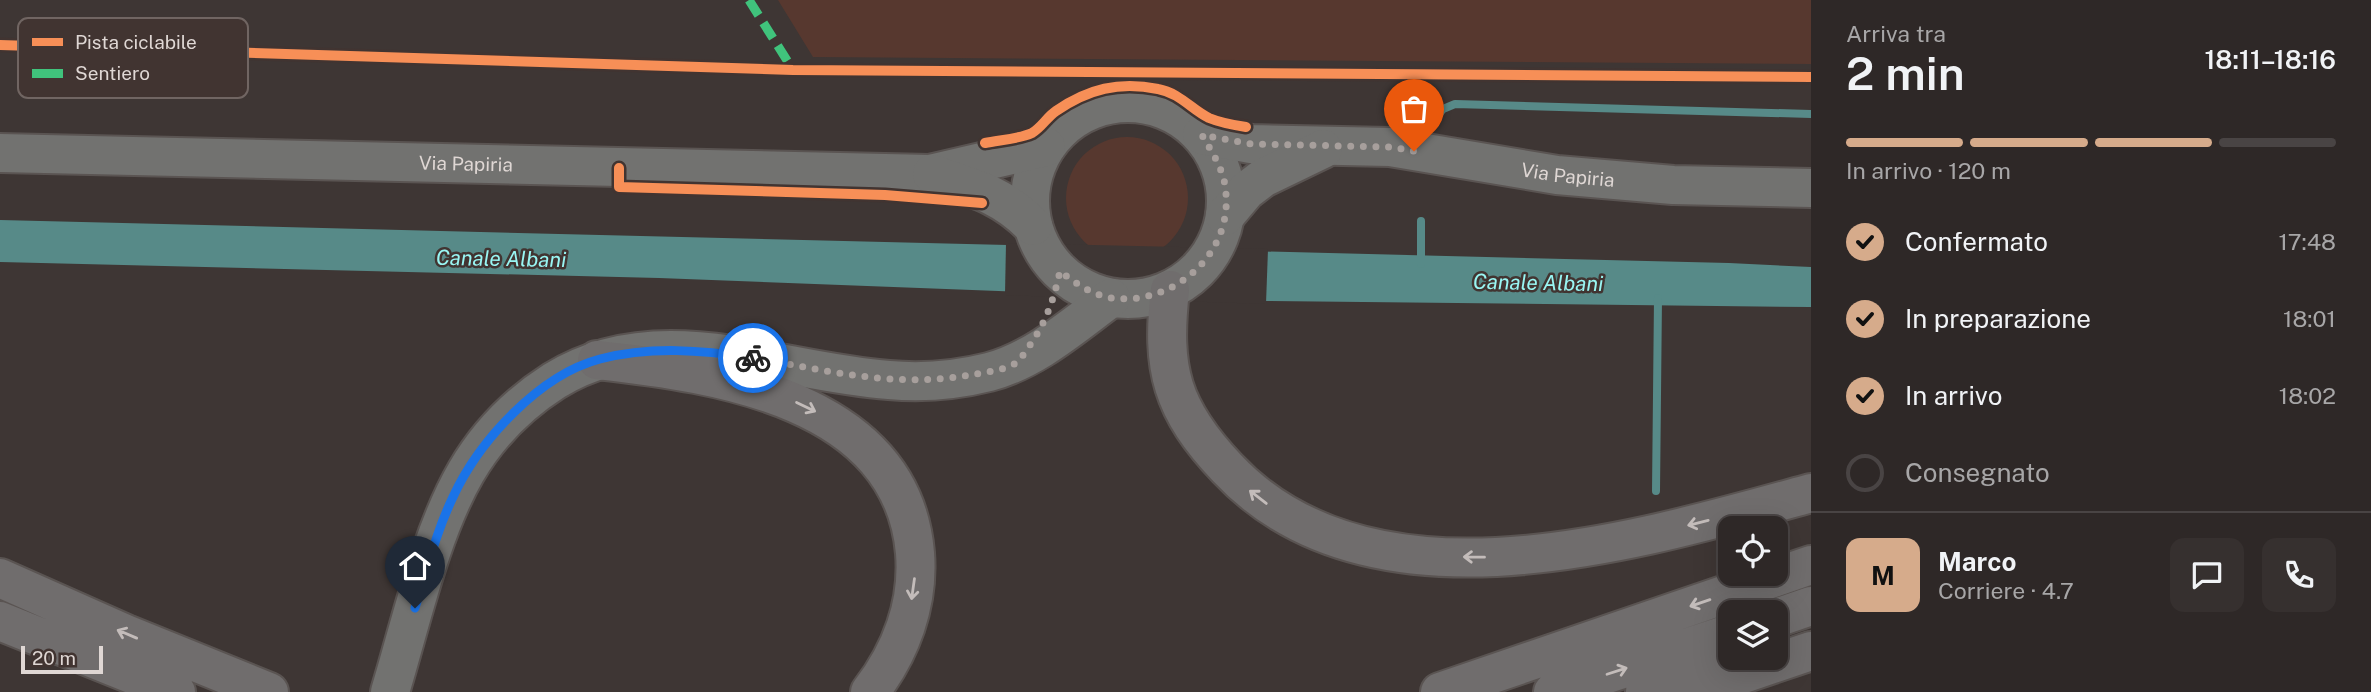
<!DOCTYPE html>
<html lang="it">
<head>
<meta charset="utf-8">
<style>
  body { margin:0; font-family:"Public Sans",sans-serif; background:#36302f; color:#f1f3f6; height:100vh; display:flex; flex-direction:column; font-size:26px; white-space:nowrap }
  * { box-sizing:border-box; margin:0 }
  p { font-size:23px; color:#a7a6a7 }
  .icon { flex:none; width:38px; height:38px; fill:none; stroke:currentColor; stroke-width:2; stroke-linecap:round; stroke-linejoin:round }
  .map { position:relative; flex:1; overflow:hidden }
  .details { display:flex; flex-direction:column; background:#2e2827; width:560px }
  .details>* { flex:none }
  .tools { position:absolute; left:1718px; top:516px; display:grid; gap:14px }
  .tools a { display:grid; place-items:center; width:70px; height:70px; border-radius:14px; background:#2e2827; box-shadow:0 7px 28px #0002,0 0 0 2px #494444; font-size:35px }
  .scale { position:absolute; left:21px; bottom:18px; width:82px; box-sizing:border-box; padding-left:7px; border:4px solid #dfd7d4; border-top:0; font-size:19px; line-height:24px; white-space:nowrap; color:#dfd7d4; -webkit-text-stroke:5px #413431; paint-order:stroke }
  .pin { position:absolute; display:grid; place-items:center; width:60px; height:60px; color:#fff; margin:-72px -30px; border-radius:50% 50% 50% 0; rotate:-45deg; box-shadow:0 0 7px #0007 }
  .pin .icon { rotate:45deg }
  .courier { position:absolute; display:grid; place-items:center; width:70px; height:70px; margin:-35px; border:5px solid #1a73e8; border-radius:50%; background:#fff; color:#222; box-shadow:0 2px 9px #0007 }
  .summary em { font-style:normal; font-weight:600 }
  .summary div { display:flex; flex-direction:column-reverse }
  .summary { display:flex; align-items:center; justify-content:space-between; height:119px; padding:0 35px }
  h1 { font-size:46px; font-weight:600; line-height:52px }
  .bar { display:grid; grid-template-columns:repeat(4,1fr); gap:10px 7px; align-content:center; height:84px; padding:0 35px }
  .bar i { height:9px; border-radius:5px; background:#494444 }
  .bar .active { background:#d6ab8b }
  .bar p { grid-column:span 4 }
  .line { display:flex; align-items:center; gap:18px; padding:0 35px; border-top:2px solid #494444 }
  .line div { flex:1 }
  .round { display:grid; place-items:center; flex:none; width:74px; height:74px; border-radius:14px; background:#36302f }
  ol { padding:0 35px; list-style:none }
  li { display:flex; align-items:center; gap:21px; height:77px }
  li p { margin-inline-start:auto }
  li .icon { padding:7px; border-radius:50%; background:#d6ab8b; color:#111; stroke-width:4 }
  li:last-child { color:#a7a6a7 }
  li i { width:38px; height:38px; border:4px solid #494444; border-radius:50% }
  main { display:flex; flex:1; min-height:0 }
  .map>svg:first-child { display:block }
  .green { fill:#57382f }
  .water { fill:#578a88 }
  .pier { fill:#3e3634 }
  .lines { fill:none; stroke-linecap:round; stroke-linejoin:round }
  .stream { stroke:#578a88; stroke-width:8 }
  .major-casing { stroke:#5a5452; stroke-width:42 }
  .highway-casing { stroke:#5a5452; stroke-width:42 }
  .major { stroke:#727270; stroke-width:38 }
  .highway { stroke:#706d6d; stroke-width:38 }
  .quiet { stroke:#40c37c; stroke-width:9; stroke-dasharray:18 9; stroke-linecap:butt }
  .cycleway-casing { stroke:#413431; stroke-width:15 }
  .cycleway { stroke:#f78f57; stroke-width:10 }
  .oneway { stroke:#c3bcba }
  .done { stroke:#a79f9c; stroke-width:7; stroke-dasharray:0 12.6 }
  .route { stroke:#1a73e8; stroke-width:9 }
  .labels { text-anchor:middle; stroke-width:5; stroke-linejoin:round; paint-order:stroke }
  .street-label { font-size:19px; fill:#dfd7d4; stroke:#413431 }
  .water-label { font-size:21px; font-style:italic; fill:#99f6f3; stroke:#413431 }
  .key { fill:#413431; stroke:#706562; stroke-width:2 }
  .key-label { font-size:19px; fill:#dfd7d4 }
</style>
</head>
<body>
<main>
<div class="map">
<svg width="1811" height="692" viewBox="0 0 1811 692">
  <rect width="100%" height="100%" fill="#3e3634"/>
  <path class="green" d="M778,0h1033v64l-998,-7z
    M1066 198a61 61 0 1 1 122 0a61 61 0 1 1-122 0Z"/>
  <path class="water" d="M0,220l1729,43 82,4v40l-546,-6 -606,-23 -659,-16z"/>
  <path class="pier" d="M1006,243l262,6 -2,55 -261,-9z"/>
  <g class="lines">
    <path class="stream" d="M1435,119l8,-10 12,-5 356,10
      M1421,221v43
      M1656,491l2,-193"/>
    <defs>
      <g id="major">
        <circle cx="1128" cy="201" r="98"/>
        <path id="s1" d="M1202,135l49,9 139,3 167,28 116,10 138,3"/>
        <path id="s2" d="M0,153l930,21 116,-27"/>
        <path d="M932,174c42,14 69,20 101,52"/>
        <path d="M1225,216l21,-25 17,-13 60,-29"/>
        <path d="M390,692c21,-69 40,-158 76,-220 21,-36 52,-68 88,-91 104,-65 223,-9 335,-1 33,3 68,0 100,-8 46,-12 85,-47 122,-74"/>
      </g>
      <path id="highway" d="M1170,290c-9,79 1,119 57,178 144,154 410,73 584,25
        M597,360c120,13 305,39 318,193 4,51 -14,99 -45,139
        M0,578l126,56 143,58
        M1776,618l35,-12
        M0,621l176,71
        M1440,692l371,-127
        M1553,692l178,-59
        M1645,692l67,-25
        M1690,692l121,-41"/>
    </defs>
    <use href="#major" class="major-casing"/>
    <use href="#highway" class="highway-casing"/>
    <use href="#major" class="major"/>
    <use href="#highway" class="highway"/>
    <path class="quiet" d="M749,0l44,70"/>
    <defs>
      <path id="cycleway" d="M0,45l793,25 1018,7
        M985,143c14,-3 34,-4 47,-10 10,-6 15,-16 24,-22 32,-22 63,-30 102,-22 22,4 34,21 51,29 12,5 24,7 37,9
        M619,168v19l266,8 97,8"/>
    </defs>
    <use href="#cycleway" class="cycleway-casing"/>
    <use href="#cycleway" class="cycleway"/>
  </g>
  <defs><path id="oneway-shaft" d="M-6 0H5M1.5-3L5.5 0L1.5 3" fill="none" stroke-width="1.6" stroke-linecap="round" stroke-linejoin="round" transform="scale(1.75)"/></defs>
  <g class="oneway">
    <use href="#oneway-shaft" transform="translate(806 407) rotate(26)"/>
    <use href="#oneway-shaft" transform="translate(1258 497) rotate(-142)"/>
    <use href="#oneway-shaft" transform="translate(1698 523) rotate(166)"/>
    <use href="#oneway-shaft" transform="translate(1474 557) rotate(-179)"/>
    <use href="#oneway-shaft" transform="translate(913 589) rotate(98)"/>
    <use href="#oneway-shaft" transform="translate(1700 603) rotate(161)"/>
    <use href="#oneway-shaft" transform="translate(127 634) rotate(-157)"/>
    <use href="#oneway-shaft" transform="translate(1617 671) rotate(-18)"/>
  </g>
  <g class="lines">
    <path class="done" d="M753,358c79,13 147,32 228,15 11,-2 27,-4 36,-11 5,-4 9,-12 13,-17 16,-23 24,-46 30,-74 15,12 32,24 52,27 60,8 119,-42 114,-104 -1,-23 -13,-40 -24,-59l49,9 139,3 24,4"/>
    <path class="route" d="M415,608c12,-38 21,-76 38,-111 26,-56 86,-122 147,-138 51,-13 102,-9 153,-1"/>
  </g>
  <g class="labels">
    <g class="street-label">
      <text dy="7" stroke="none"><textPath href="#s2" startOffset="466">Via Papiria</textPath></text>
      <text dy="7" stroke="none"><textPath href="#s1" startOffset="369">Via Papiria</textPath></text>
    </g>
    <g class="water-label">
      <text transform="translate(501 259) rotate(1)" y="7">Canale Albani</text>
      <text transform="translate(1538 283) rotate(1)" y="7">Canale Albani</text>
    </g>
  </g>
  <rect x="18" y="18" width="230" height="80" rx="10" class="key"/>
  <rect x="32" y="38" width="31" height="8" fill="#f78f57"/>
  <rect x="32" y="69" width="31" height="9" fill="#40c37c"/>
  <g class="key-label">
    <text x="75" y="49">Pista ciclabile</text>
    <text x="75" y="80">Sentiero</text>
  </g>
</svg>
<div class="tools">
<a><svg class="icon" aria-label="locate" viewBox="0 0 24 24"><circle cx="12" cy="12" r="6"/><path d="M12 2v4M12 18v4M2 12h4M18 12h4"/></svg></a>
<a><svg class="icon" aria-label="layers" viewBox="0 0 24 24"><path d="M12 4l9 5-9 5-9-5zM3 14l9 5 9-5"/></svg></a>
</div>
<div class="scale">20 m</div>
<div class="pin" style="left:1414px;top:151px;background:#ea580c"><svg class="icon" aria-label="bag" viewBox="0 0 24 24"><path d="M5 8h14l-1 12H6zM9 8a3 3 0 0 1 6 0"/></svg></div>
<div class="pin" style="left:415px;top:608px;background:#1f2937"><svg class="icon" aria-label="home" viewBox="0 0 24 24"><path d="M3 11l9-7 9 7M6 9v11h12V9"/></svg></div>
<div class="courier" style="left:753px;top:358px"><svg class="icon" aria-label="bike" viewBox="0 0 24 24"><circle cx="6" cy="16" r="4"/><circle cx="18" cy="16" r="4"/><path d="M6 16l4-8h5l3 8M10 8l3 8H6M13 5h3"/></svg></div>
</div>
<section class="details">
<div class="summary"><div><h1>2 min</h1><p>Arriva tra</p></div><em>18:11–18:16</em></div>
<div class="bar"><i class="active"></i><i class="active"></i><i class="active"></i><i></i><p>In arrivo · 120 m</p></div>
<ol>
<li><svg class="icon" aria-label="check" viewBox="0 0 24 24"><path d="M5 12l5 5 9-10"/></svg>Confermato<p>17:48</p></li>
<li><svg class="icon" aria-label="check" viewBox="0 0 24 24"><path d="M5 12l5 5 9-10"/></svg>In preparazione<p>18:01</p></li>
<li><svg class="icon" aria-label="check" viewBox="0 0 24 24"><path d="M5 12l5 5 9-10"/></svg>In arrivo<p>18:02</p></li>
<li><i></i>Consegnato</li>
</ol>
<div class="line" style="height:126px"><b class="round" style="background:#d6ab8b;color:#111">M</b><div><b>Marco</b><p>Corriere · 4.7</p></div><a class="round"><svg class="icon" aria-label="chat" viewBox="0 0 24 24"><path d="M4 5h16v11H9l-5 4z"/></svg></a><a class="round"><svg class="icon" aria-label="phone" viewBox="0 0 24 24"><path d="M5 4h4l2 5-3 2q2 4 5 5l2-3 5 2v4C11 20 4 13 5 4z"/></svg></a></div>
</section>
</main>
</body>
</html>
